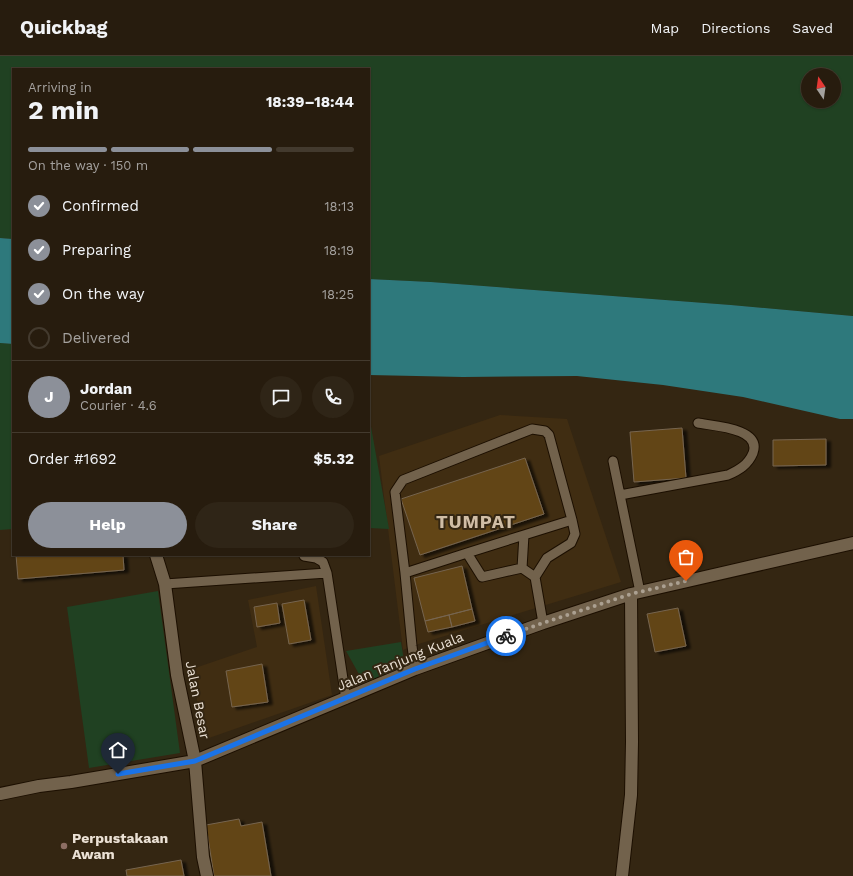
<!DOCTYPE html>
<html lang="en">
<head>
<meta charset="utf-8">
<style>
  body { margin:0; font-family:"Work Sans",sans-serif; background:#2f2517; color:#f1f3f6; height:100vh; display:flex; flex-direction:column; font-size:15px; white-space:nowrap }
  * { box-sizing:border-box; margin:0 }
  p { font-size:13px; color:#a4a19e }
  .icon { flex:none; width:22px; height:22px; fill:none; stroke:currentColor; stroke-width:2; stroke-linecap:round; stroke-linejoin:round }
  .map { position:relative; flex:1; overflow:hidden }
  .side { position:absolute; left:12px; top:12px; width:358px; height:488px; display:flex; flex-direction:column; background:#271c0e; border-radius:0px; box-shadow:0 1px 3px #0004,0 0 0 1px #433a2e }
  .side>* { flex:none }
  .needle { width:26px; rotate:347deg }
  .fabs { position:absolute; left:801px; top:12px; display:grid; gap:8px }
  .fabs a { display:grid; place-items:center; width:40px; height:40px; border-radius:50%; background:#271c0e; box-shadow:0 1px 3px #0004,0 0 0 1px #433a2e; font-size:20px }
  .pin { position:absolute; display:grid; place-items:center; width:34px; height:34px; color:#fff; margin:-41px -17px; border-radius:50% 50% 50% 0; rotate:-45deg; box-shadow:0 0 4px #0007 }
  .pin .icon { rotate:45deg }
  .courier { position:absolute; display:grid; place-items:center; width:40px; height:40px; margin:-20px; border:3px solid #1a73e8; border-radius:50%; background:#fff; color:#222; box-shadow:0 1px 5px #0007 }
  .overview em { font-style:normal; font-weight:700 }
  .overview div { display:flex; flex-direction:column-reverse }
  .overview { display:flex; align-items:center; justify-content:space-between; height:68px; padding:0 16px }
  h1 { font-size:26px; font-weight:700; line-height:30px }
  .bar { display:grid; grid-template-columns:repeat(4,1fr); gap:6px 4px; align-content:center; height:48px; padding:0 16px }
  .bar i { height:5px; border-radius:3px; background:#433a2e }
  .bar .selected { background:#8c9099 }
  .bar p { grid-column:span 4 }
  .line { display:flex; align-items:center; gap:10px; padding:0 16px; border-top:1px solid #433a2e }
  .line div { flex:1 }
  .round { display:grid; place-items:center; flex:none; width:42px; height:42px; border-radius:21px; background:#2f2517 }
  ol { padding:0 16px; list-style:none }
  li { display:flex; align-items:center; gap:12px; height:44px }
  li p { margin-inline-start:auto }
  li .icon { padding:4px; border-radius:50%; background:#8c9099; color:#fff; stroke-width:4 }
  li:last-child { color:#a4a19e }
  li i { width:22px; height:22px; border:2px solid #433a2e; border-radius:50% }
  .primary-button { display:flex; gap:8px; margin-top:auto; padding:8px 16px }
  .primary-button a { flex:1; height:46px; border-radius:24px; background:#8c9099; color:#fff; font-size:16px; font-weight:700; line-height:46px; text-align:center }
  .primary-button a+a { background:#2f2517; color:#f1f3f6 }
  header { display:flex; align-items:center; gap:24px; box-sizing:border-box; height:56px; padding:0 20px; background:#271c0e; border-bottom:1px solid #433a2e }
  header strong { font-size:19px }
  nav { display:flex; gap:22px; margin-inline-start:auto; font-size:14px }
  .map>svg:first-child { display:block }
  .built { fill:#402d12 }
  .green { fill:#204122; fill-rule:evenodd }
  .water { fill:#2e797c }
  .building { fill:#624417; stroke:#76654f; filter:url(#shadow) }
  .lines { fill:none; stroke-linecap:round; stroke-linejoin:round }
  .service-casing { stroke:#1c0f00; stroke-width:11 }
  .minor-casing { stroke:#1c0f00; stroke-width:14 }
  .service { stroke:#72624c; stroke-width:9 }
  .minor { stroke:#72624c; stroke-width:12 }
  .done { stroke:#aba091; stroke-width:4; stroke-dasharray:0 7.2 }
  .route { stroke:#1a73e8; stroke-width:5 }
  .education-dot { fill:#8d6e63; stroke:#342612; stroke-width:1.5 }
  .labels { text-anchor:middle; stroke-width:4; stroke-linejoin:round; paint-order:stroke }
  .street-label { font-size:14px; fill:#ebe1d5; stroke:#342612 }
  .poi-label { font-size:14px; font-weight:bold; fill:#ebe1d5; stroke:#342612; text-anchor:start }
  .district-label { font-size:18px; font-weight:bold; letter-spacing:1px; fill:#d0bda5; stroke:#342612 }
</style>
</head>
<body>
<header>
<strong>Quickbag</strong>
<nav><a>Map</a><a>Directions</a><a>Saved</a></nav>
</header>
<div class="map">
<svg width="853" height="820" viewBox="0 0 853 820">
  <defs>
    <filter id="shadow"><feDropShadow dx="4.5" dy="2.5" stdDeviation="1" flood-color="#0009"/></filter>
  </defs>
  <rect width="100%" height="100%" fill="#342612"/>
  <path class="built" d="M500,359l67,4 54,163 -209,64 -9,4 -24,-194z
    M316,530l16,109 -123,43 -10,-6 -4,-64 62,-21 -9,-47z"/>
  <path class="green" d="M0,0h853v260l-122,-11 -300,-23 -62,-3v-210h-356v170l-13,-1zM808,19h26v26h-26z
    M0,287l13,1v185l-13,1z
    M369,359l20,114 -20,-1z
    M158,535l22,162 -91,15 -22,-161z
    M401,586l4,25 -35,14 -10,-5 -14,-25z"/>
  <path class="water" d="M0,182l13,1v105l-13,-1z
    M369,223l62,3 300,23 122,11v103h-13l-97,-22 -80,-12 -86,-9 -114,1 -94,-2z"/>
  <path class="building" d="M682,372l4,50 -52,4 -4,-50z
    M826,383v26l-53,1v-26z
    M525,402l19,56 -124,41 -19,-56z
    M16,499h107l1,15 -106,9z
    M462,510l10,43 -47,12 -11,-43z
    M304,544l7,40 -22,4 -7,-40z
    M277,547l3,20 -23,4 -3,-20z
    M678,552l8,38 -31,6 -8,-38z
    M472,553l3,12 -23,6 -3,-12z
    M449,559l3,12 -24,5 -3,-11z
    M262,608l6,38 -36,5 -6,-36z
    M239,763l2,7 21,-4 9,54h-57l-8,-51z
    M181,804l3,16h-57l-1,-6z"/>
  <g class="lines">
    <defs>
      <path id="service" d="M613,405l27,131
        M620,439l108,-20c11,-5 20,-10 25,-22 9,-25 -40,-27 -55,-30
        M467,497l57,-18
        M304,500l12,2 7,4 4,11 19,126
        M522,512l2,-33 48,-15
        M405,517l62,-20 15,24 40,-9 13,9
        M165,528l162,-11
        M415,613l-3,-23 -7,-73 -10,-81 8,-12 129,-51 13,2 4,4 23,85 3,14 -4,9 -24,15 -12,19 8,46"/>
      <path id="minor" d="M156,499l9,29 12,91 18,86 8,96 4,19
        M0,738l39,-8 32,-4 124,-21 220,-92 128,-46 88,-29 222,-51
        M622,820l9,-81 1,-53 -1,-148"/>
    </defs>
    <use href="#service" class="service-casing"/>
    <use href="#minor" class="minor-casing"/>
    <use href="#service" class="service"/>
    <use href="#minor" class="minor"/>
  </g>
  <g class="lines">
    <path class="done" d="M506,580l37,-13 88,-29 55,-13"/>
    <path class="route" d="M118,718l77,-13 220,-92 91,-33"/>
  </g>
  <circle class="education-dot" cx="64" cy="790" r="4"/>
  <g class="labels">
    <g class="street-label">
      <text transform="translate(400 605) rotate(-22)" y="5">Jalan Tanjung Kuala</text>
      <text transform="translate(198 644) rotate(79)" y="5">Jalan Besar</text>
    </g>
    <g class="poi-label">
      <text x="72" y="787">Perpustakaan<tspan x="72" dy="16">Awam</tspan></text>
    </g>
    <g class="district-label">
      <text x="476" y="472">TUMPAT</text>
    </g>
  </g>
</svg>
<div class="fabs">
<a><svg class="needle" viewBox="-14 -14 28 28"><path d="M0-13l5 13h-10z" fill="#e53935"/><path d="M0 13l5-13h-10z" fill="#a4a19e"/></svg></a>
</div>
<div class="pin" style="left:686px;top:525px;background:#ea580c"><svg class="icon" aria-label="bag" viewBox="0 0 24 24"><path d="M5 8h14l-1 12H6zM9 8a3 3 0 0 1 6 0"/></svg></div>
<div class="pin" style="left:118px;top:718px;background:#1f2937"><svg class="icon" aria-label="home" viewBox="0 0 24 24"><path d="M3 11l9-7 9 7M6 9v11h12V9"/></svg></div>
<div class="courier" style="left:506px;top:580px"><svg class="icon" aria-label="bike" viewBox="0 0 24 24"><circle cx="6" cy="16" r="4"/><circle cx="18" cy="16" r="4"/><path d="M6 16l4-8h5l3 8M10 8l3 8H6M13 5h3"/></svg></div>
<section class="side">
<div class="overview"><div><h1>2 min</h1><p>Arriving in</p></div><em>18:39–18:44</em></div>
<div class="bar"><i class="selected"></i><i class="selected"></i><i class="selected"></i><i></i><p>On the way · 150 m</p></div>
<ol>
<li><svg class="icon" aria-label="check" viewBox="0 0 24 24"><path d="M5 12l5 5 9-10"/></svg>Confirmed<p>18:13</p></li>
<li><svg class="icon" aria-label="check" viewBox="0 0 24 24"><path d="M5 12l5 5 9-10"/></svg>Preparing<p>18:19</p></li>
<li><svg class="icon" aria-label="check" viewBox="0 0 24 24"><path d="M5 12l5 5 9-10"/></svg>On the way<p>18:25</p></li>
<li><i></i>Delivered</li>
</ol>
<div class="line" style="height:72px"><b class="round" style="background:#8c9099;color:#fff">J</b><div><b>Jordan</b><p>Courier · 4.6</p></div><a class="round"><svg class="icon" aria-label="chat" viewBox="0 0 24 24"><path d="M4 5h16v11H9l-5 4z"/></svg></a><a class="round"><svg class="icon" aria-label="phone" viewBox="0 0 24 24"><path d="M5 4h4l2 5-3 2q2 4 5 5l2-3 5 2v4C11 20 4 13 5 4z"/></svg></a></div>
<div class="line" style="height:52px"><div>Order #1692</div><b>$5.32</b></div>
<div class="primary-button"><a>Help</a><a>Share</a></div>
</section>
</div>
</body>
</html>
